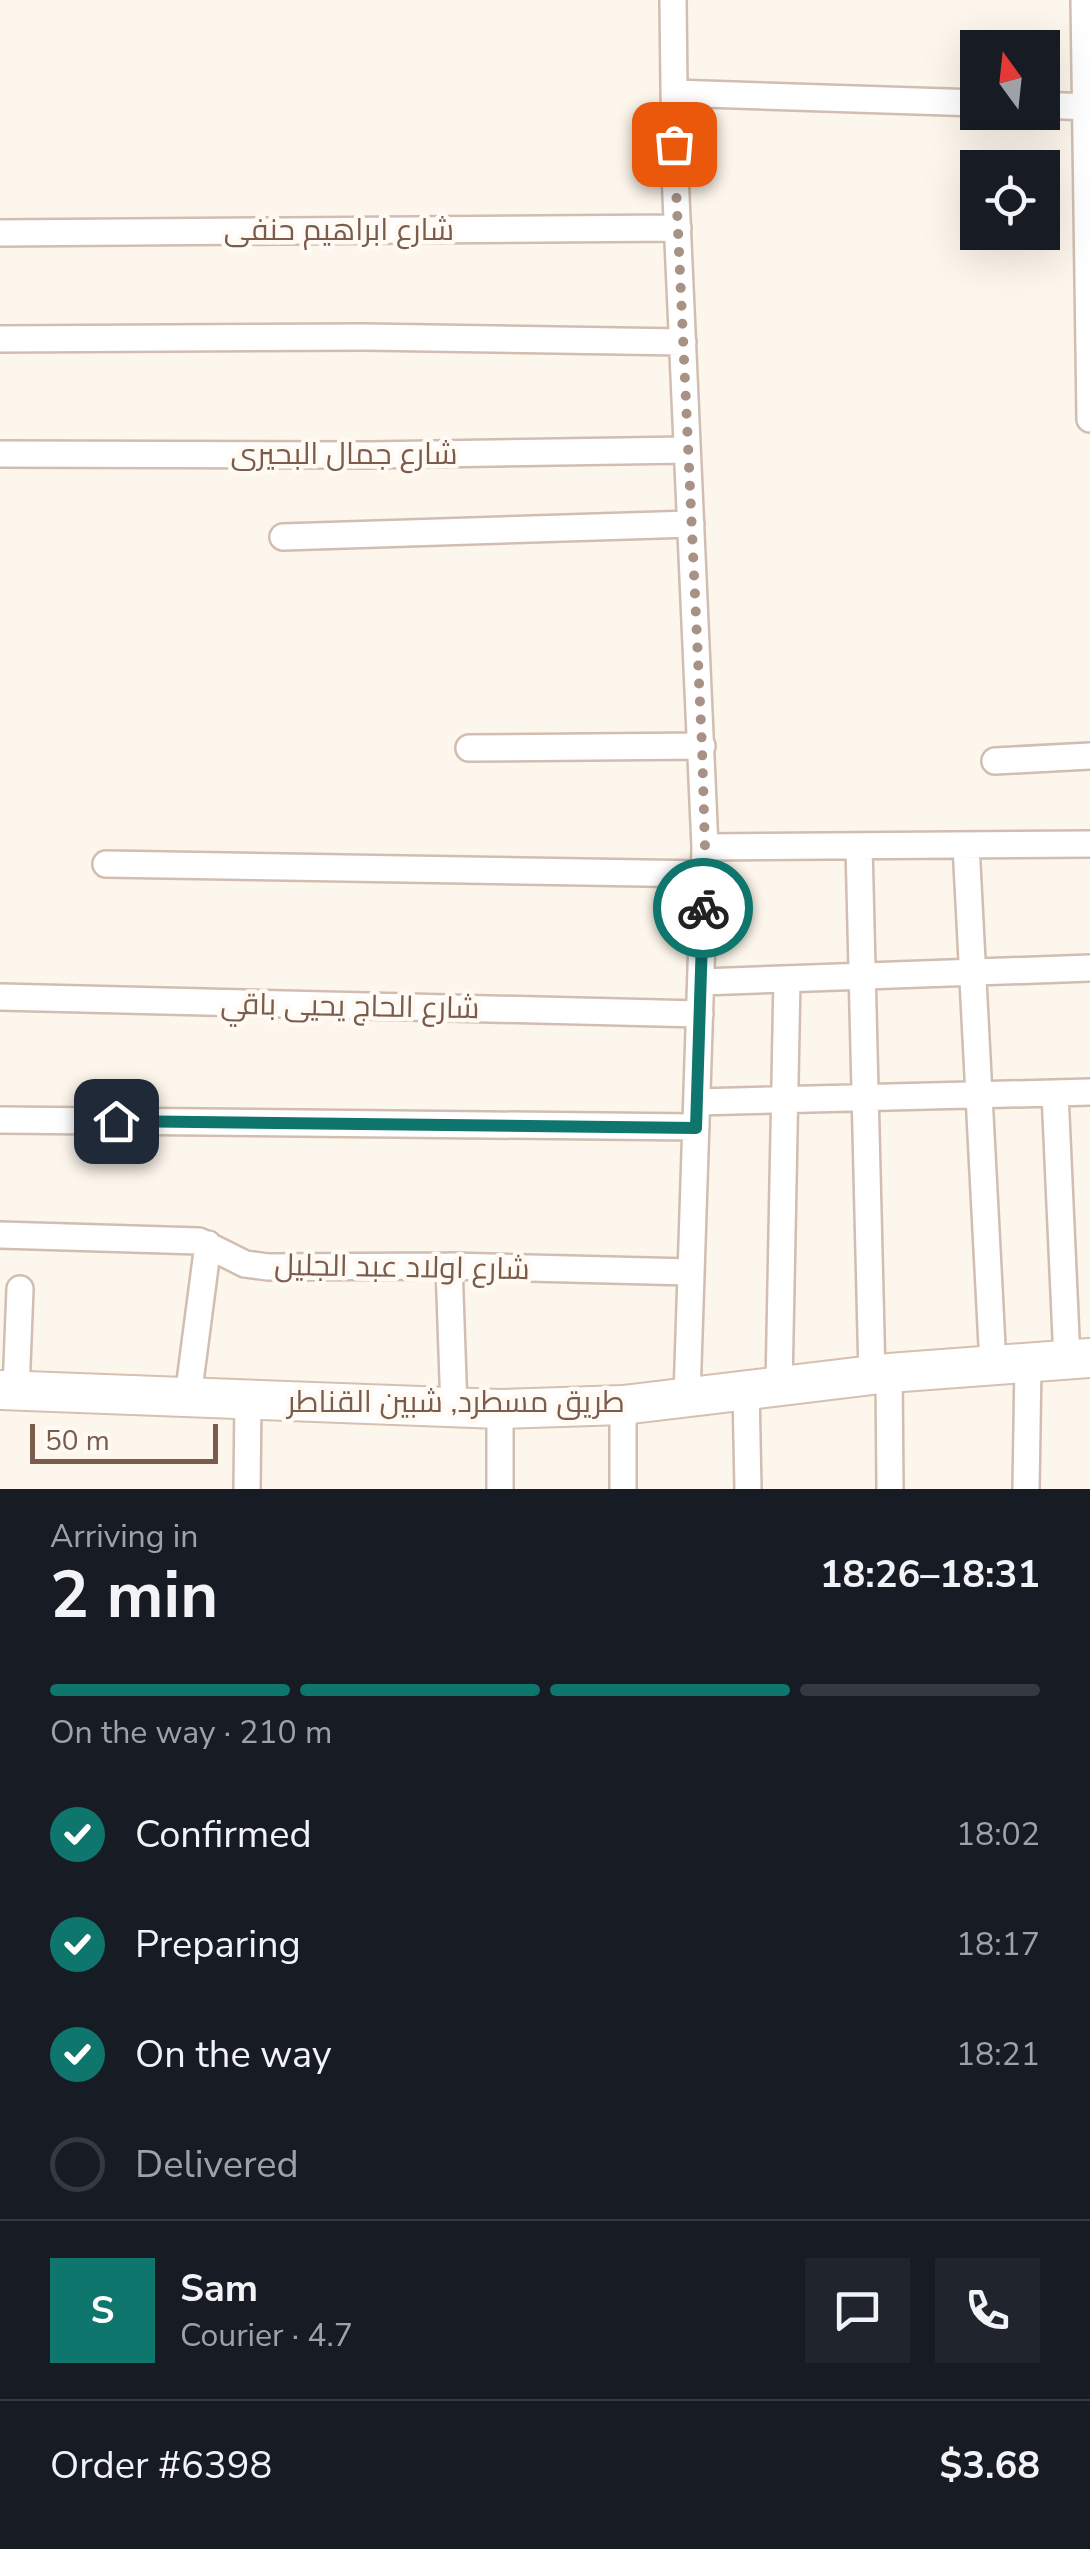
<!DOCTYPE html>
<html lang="en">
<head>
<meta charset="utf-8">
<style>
  body { margin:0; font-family:"Nunito Sans",Cairo,sans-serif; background:#20242c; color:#f1f3f6; height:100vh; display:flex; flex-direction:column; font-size:38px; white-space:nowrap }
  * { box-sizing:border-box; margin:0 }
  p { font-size:32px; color:#9ea1a6 }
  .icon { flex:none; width:55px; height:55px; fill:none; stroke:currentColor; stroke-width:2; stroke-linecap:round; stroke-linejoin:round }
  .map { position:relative; height:1489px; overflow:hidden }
  .panel { display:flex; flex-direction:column; background:#171b24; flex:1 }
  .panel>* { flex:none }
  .needle { width:65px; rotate:345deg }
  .tools { position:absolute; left:960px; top:30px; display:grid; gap:20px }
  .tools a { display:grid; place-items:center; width:100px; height:100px; border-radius:0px; background:#171b24; box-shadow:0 10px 40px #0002; font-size:50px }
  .scale { position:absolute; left:30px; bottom:25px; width:188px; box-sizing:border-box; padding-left:10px; border:5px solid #7a5c4d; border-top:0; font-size:28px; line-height:35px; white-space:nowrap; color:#7a5c4d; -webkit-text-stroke:8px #fffaf3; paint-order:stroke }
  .pin { position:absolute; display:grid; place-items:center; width:85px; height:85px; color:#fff; margin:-42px; border-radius:20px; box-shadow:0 5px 15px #0006 }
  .courier { position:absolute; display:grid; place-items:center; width:100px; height:100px; margin:-50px; border:8px solid #0f766e; border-radius:50%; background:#fff; color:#222; box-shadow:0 2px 12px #0007 }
  .overview em { font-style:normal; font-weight:700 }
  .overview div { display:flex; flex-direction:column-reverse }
  .overview { display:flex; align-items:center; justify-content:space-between; height:170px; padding:0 50px }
  h1 { font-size:65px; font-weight:700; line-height:75px }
  .bar { display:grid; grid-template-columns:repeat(4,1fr); gap:15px 10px; align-content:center; height:120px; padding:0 50px }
  .bar i { height:12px; border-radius:8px; background:#363941 }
  .bar .on { background:#0f766e }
  .bar p { grid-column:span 4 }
  .line { display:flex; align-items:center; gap:25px; padding:0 50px; border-top:2px solid #363941 }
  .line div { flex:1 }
  .round { display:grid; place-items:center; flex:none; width:105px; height:105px; border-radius:0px; background:#20242c }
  ol { padding:0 50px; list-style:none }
  li { display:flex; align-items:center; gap:30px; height:110px }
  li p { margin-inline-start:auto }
  li .icon { padding:10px; border-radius:50%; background:#0f766e; color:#fff; stroke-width:4 }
  li:last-child { color:#9ea1a6 }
  li i { width:55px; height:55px; border:5px solid #363941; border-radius:50% }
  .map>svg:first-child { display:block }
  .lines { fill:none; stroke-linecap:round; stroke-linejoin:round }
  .minor-casing { stroke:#d1beb0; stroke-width:30 }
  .secondary-casing { stroke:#d6c0b0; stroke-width:42 }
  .minor { stroke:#fff; stroke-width:25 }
  .secondary { stroke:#fff; stroke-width:38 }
  .done { stroke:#a89285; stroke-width:10; stroke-dasharray:0 18 }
  .route { stroke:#0f766e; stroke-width:12 }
  .labels { text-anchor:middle; stroke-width:9; stroke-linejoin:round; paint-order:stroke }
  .street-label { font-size:30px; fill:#7a5c4d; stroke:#fffaf3 }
</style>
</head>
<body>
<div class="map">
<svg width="1090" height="1489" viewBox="0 0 1090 1489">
  <rect width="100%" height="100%" fill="#fdf6ec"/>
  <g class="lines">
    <defs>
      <path id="minor" d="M673,0l2,174 30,673 -18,549
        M1084,0l6,419
        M674,93l304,10
        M1042,105l44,2
        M0,233l678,-5
        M0,339l365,-2 318,5
        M0,454l370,1 317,-5
        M283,537l408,-13
        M469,748l233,-2
        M995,761l95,-5
        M966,845l27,520
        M859,846l13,529
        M705,847l385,-3
        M106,864l598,10
        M701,982l389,-14
        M0,997l700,17
        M1055,1093l12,267
        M697,1102l393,-10
        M0,1120l696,7
        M0,1235l199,6 46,23 23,3 181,-1 242,6
        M449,1266l5,142
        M889,1373l1,116
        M779,1386l8,-407
        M746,1389l2,100
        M16,1390l4,-101
        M188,1397l20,-153
        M623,1405v84
        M500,1409v80
        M247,1489l1,-89
        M1026,1489l2,-125"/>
      <path id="secondary" d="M0,1390l500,19 123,-4 266,-32 201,-15"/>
    </defs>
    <use href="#minor" class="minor-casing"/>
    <use href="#secondary" class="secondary-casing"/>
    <use href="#minor" class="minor"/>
    <use href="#secondary" class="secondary"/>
  </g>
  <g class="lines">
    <path class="done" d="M674,144l28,602 3,101 -2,61"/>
    <path class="route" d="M116,1121l580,7 7,-220"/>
  </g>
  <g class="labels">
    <g class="street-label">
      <text x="339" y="240">شارع ابراهيم حنفى</text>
      <text x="344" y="464">شارع جمال البحيرى</text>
      <text transform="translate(350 1006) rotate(1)" y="10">شارع الحاج يحيى باقي</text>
      <text transform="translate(402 1267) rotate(1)" y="10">شارع اولاد عبد الجليل</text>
      <text x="456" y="1412">طريق مسطرد, شبين القناطر</text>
    </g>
  </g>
</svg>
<div class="tools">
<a><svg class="needle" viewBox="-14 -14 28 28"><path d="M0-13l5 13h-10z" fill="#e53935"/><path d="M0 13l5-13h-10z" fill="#9ea1a6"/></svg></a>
<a><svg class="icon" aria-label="locate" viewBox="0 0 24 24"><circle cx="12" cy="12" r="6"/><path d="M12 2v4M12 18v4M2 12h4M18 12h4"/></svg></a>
</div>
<div class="scale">50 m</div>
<div class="pin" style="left:674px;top:144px;background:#ea580c"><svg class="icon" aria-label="bag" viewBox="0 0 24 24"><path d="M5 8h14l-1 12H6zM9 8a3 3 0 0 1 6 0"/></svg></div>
<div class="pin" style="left:116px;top:1121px;background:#1f2937"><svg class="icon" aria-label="home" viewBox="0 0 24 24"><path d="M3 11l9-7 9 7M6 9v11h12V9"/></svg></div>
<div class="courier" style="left:703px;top:908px"><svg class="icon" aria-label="bike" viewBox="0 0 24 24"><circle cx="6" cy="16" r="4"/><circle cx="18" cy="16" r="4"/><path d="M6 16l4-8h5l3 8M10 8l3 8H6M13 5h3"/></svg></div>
</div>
<section class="panel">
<div class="overview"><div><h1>2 min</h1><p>Arriving in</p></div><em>18:26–18:31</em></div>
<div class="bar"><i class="on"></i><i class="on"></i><i class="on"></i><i></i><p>On the way · 210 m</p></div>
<ol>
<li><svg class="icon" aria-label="check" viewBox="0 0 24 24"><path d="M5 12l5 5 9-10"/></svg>Confirmed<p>18:02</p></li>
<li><svg class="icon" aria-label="check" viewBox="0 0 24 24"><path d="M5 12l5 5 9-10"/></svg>Preparing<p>18:17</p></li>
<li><svg class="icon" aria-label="check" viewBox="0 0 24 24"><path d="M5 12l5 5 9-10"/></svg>On the way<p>18:21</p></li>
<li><i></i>Delivered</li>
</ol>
<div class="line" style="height:180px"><b class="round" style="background:#0f766e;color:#fff">S</b><div><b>Sam</b><p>Courier · 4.7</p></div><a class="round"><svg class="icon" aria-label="chat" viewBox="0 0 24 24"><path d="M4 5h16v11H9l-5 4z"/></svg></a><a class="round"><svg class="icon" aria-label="phone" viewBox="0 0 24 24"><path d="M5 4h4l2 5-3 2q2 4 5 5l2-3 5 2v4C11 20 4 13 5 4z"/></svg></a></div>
<div class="line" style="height:130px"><div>Order #6398</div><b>$3.68</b></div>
</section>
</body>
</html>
